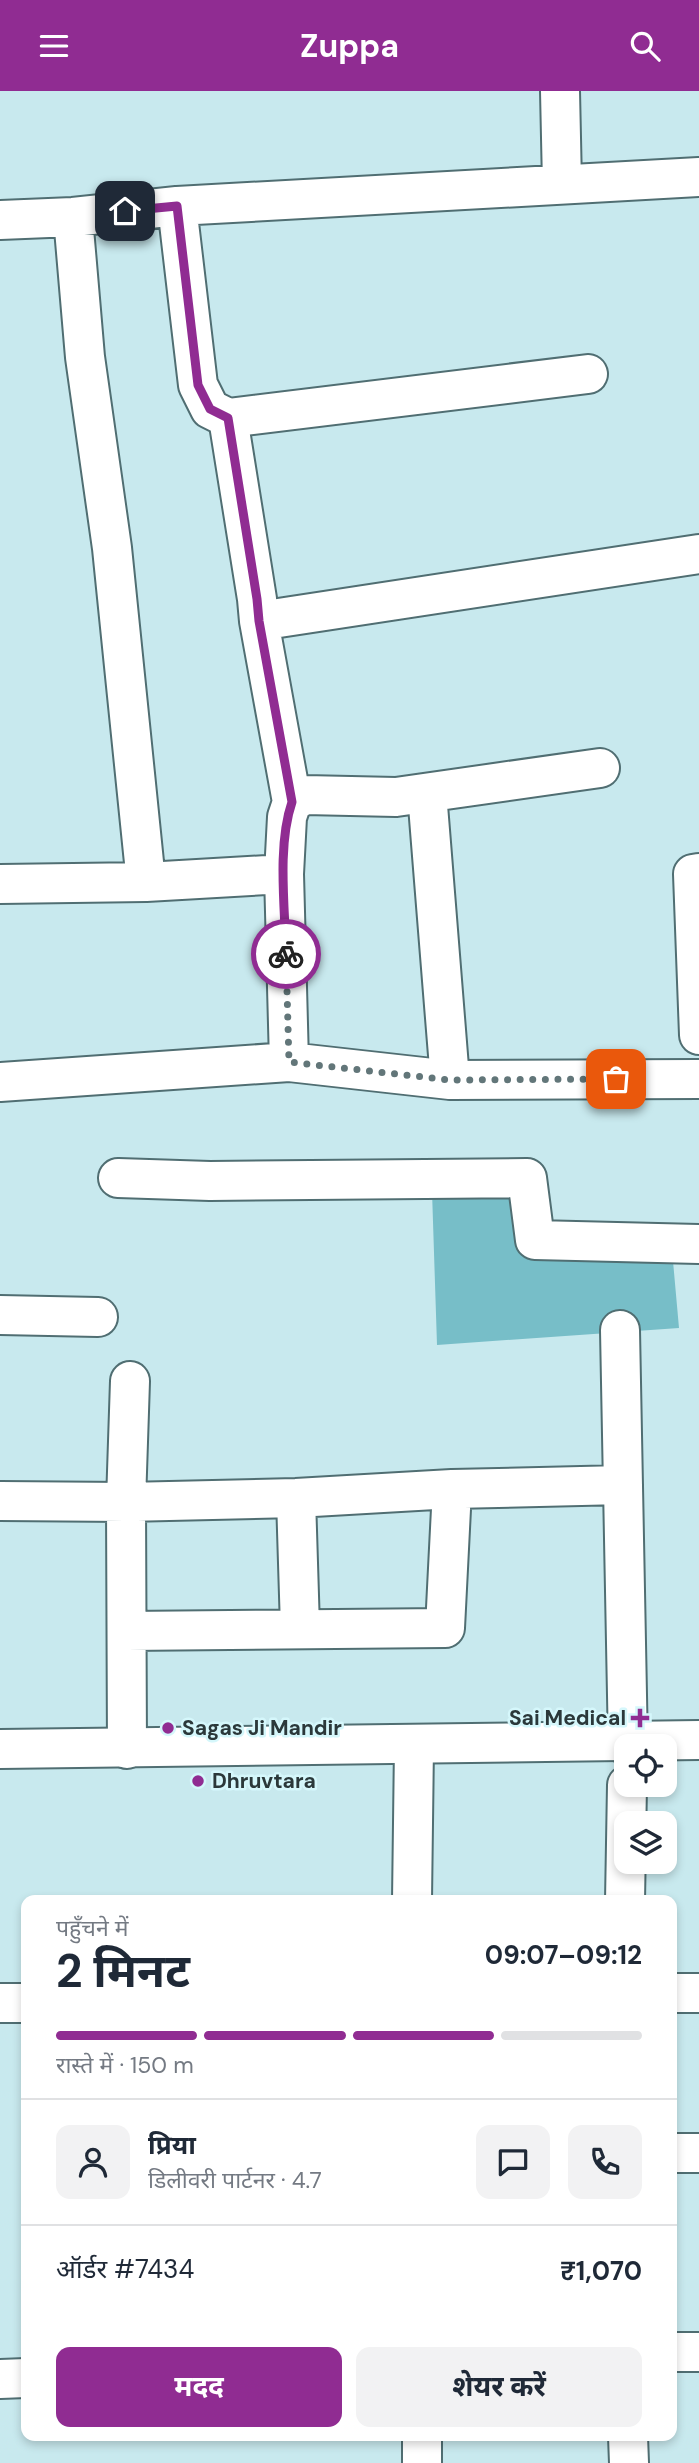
<!DOCTYPE html>
<html lang="hi">
<head>
<meta charset="utf-8">
<style>
  body { margin:0; font-family:"DM Sans","Noto Sans Devanagari",sans-serif; background:#f2f2f3; color:#1f2937; height:100vh; display:flex; flex-direction:column; font-size:26px; white-space:nowrap }
  * { box-sizing:border-box; margin:0 }
  p { font-size:23px; color:#747a83 }
  .icon { flex:none; width:38px; height:38px; fill:none; stroke:currentColor; stroke-width:2; stroke-linecap:round; stroke-linejoin:round }
  .map { position:relative; flex:1; overflow:hidden }
  .sheet { position:absolute; left:21px; top:1804px; width:656px; height:546px; display:flex; flex-direction:column; background:#fff; border-radius:14px; box-shadow:0 4px 10px #0003 }
  .sheet>* { flex:none }
  .buttons { position:absolute; left:614px; top:1643px; display:grid; gap:14px }
  .buttons a { display:grid; place-items:center; width:63px; height:63px; border-radius:14px; background:#fff; box-shadow:0 4px 10px #0003; font-size:35px }
  .pin { position:absolute; display:grid; place-items:center; width:60px; height:60px; color:#fff; margin:-30px; border-radius:14px; box-shadow:0 4px 10px #0006 }
  .courier { position:absolute; display:grid; place-items:center; width:70px; height:70px; margin:-35px; border:5px solid #902c92; border-radius:50%; background:#fff; color:#222; box-shadow:0 2px 9px #0007 }
  .head em { font-style:normal; font-weight:700 }
  .head div { display:flex; flex-direction:column-reverse }
  .head { display:flex; align-items:center; justify-content:space-between; height:119px; padding:0 35px }
  h1 { font-size:46px; font-weight:700; line-height:52px }
  .bar { display:grid; grid-template-columns:repeat(4,1fr); gap:10px 7px; align-content:center; height:84px; padding:0 35px }
  .bar i { height:9px; border-radius:5px; background:#e0e1e3 }
  .bar .on { background:#902c92 }
  .bar p { grid-column:span 4 }
  .line { display:flex; align-items:center; gap:18px; padding:0 35px; border-top:2px solid #e0e1e3 }
  .line div { flex:1 }
  .round { display:grid; place-items:center; flex:none; width:74px; height:74px; border-radius:14px; background:#f2f2f3 }
  .primary-button { display:flex; gap:14px; margin-top:auto; padding:14px 35px }
  .primary-button a { flex:1; height:80px; border-radius:14px; background:#902c92; color:#fff; font-size:28px; font-weight:700; line-height:80px; text-align:center }
  .primary-button a+a { background:#f2f2f3; color:#1f2937 }
  header { display:flex; justify-content:space-between; align-items:center; height:91px; padding:0 35px; background:#902c92; color:#fff; font-size:32px; font-weight:700 }
  .map>svg:first-child { display:block }
  .green { fill:#77bec8 }
  .lines { fill:none; stroke-linecap:round; stroke-linejoin:round }
  .minor-casing { stroke:#506e72; stroke-width:42 }
  .tertiary-casing { stroke:#506e72; stroke-width:42 }
  .minor { stroke:#fff; stroke-width:38 }
  .tertiary { stroke:#fff; stroke-width:38 }
  .done { stroke:#627679; stroke-width:7; stroke-dasharray:0 12.6 }
  .route { stroke:#902c92; stroke-width:9 }
  .poi-dot { fill:#902c92; stroke:#d5f7fb; stroke-width:2.5 }
  .labels { text-anchor:middle; stroke-width:5; stroke-linejoin:round; paint-order:stroke }
  .poi-label { font-size:21px; font-weight:bold; fill:#2b383a; stroke:#d5f7fb; text-anchor:start }
</style>
</head>
<body>
<header><svg class="icon" aria-label="menu" viewBox="0 0 24 24"><path d="M4 6h16M4 12h16M4 18h16"/></svg>Zuppa<svg class="icon" aria-label="search" viewBox="0 0 24 24"><circle cx="10" cy="10" r="6"/><path d="M15 15l6 6"/></svg></header>
<div class="map">
<svg width="699" height="2372" viewBox="0 0 699 2372">
  <rect width="100%" height="100%" fill="#c8e9ee"/>
  <path class="green" d="M432,1100l84,1 6,61 150,-3 7,78 -242,17z"/>
  <g class="lines">
    <defs>
      <path id="minor" d="M560,0l2,93
        M177,115l21,179 12,24 18,9 360,-44
        M73,126l12,140 27,191 34,334
        M0,129l73,-3 104,-11 522,-29
        M228,327l29,181 2,22 440,-67
        M259,530l33,181
        M427,702l23,287
        M699,782l-6,1 6,161
        M284,783l3,-57 5,-15 13,-7 91,2 204,-29
        M0,793l146,-2 138,-8 5,188
        M0,991l289,-20 161,18 249,-1
        M118,1087l92,3 317,-3 8,62 164,4
        M0,1224l98,2
        M620,1239l8,417
        M296,1407l4,130
        M0,1410l126,1 170,-4 156,-9 171,-4
        M127,1540l318,-3 7,-139
        M127,1658l-1,-247 4,-121
        M412,1810l2,-156
        M625,1810l2,-116
        M672,1902h27
        M0,1912h26
        M672,2062h27
        M672,2261h27
        M0,2288l26,-1
        M628,2345l1,27
        M422,2372v-27"/>
      <path id="tertiary" d="M0,1658l699,-9"/>
    </defs>
    <use href="#minor" class="minor-casing"/>
    <use href="#tertiary" class="tertiary-casing"/>
    <use href="#minor" class="minor"/>
    <use href="#tertiary" class="tertiary"/>
  </g>
  <g class="lines">
    <path class="done" d="M286,863l3,108 161,18 166,-1"/>
    <path class="route" d="M125,120l52,-5 21,179 12,24 18,9 29,181 2,22 33,181c-15,44 -7,105 -6,152"/>
  </g>
  <g class="poi-dot">
    <path d="M636.5 1616.5h7v7h7v7h-7v7h-7v-7h-7v-7h7z"/>
    <circle cx="168" cy="1637" r="7"/>
    <circle cx="198" cy="1690" r="7"/>
  </g>
  <g class="labels">
    <g class="poi-label">
      <text x="626" y="1634" text-anchor="end">Sai Medical</text>
      <text x="182" y="1644">Sagas Ji Mandir</text>
      <text x="212" y="1697">Dhruvtara</text>
    </g>
  </g>
</svg>
<div class="buttons">
<a><svg class="icon" aria-label="locate" viewBox="0 0 24 24"><circle cx="12" cy="12" r="6"/><path d="M12 2v4M12 18v4M2 12h4M18 12h4"/></svg></a>
<a><svg class="icon" aria-label="layers" viewBox="0 0 24 24"><path d="M12 4l9 5-9 5-9-5zM3 14l9 5 9-5"/></svg></a>
</div>
<div class="pin" style="left:616px;top:988px;background:#ea580c"><svg class="icon" aria-label="bag" viewBox="0 0 24 24"><path d="M5 8h14l-1 12H6zM9 8a3 3 0 0 1 6 0"/></svg></div>
<div class="pin" style="left:125px;top:120px;background:#1f2937"><svg class="icon" aria-label="home" viewBox="0 0 24 24"><path d="M3 11l9-7 9 7M6 9v11h12V9"/></svg></div>
<div class="courier" style="left:286px;top:863px"><svg class="icon" aria-label="bike" viewBox="0 0 24 24"><circle cx="6" cy="16" r="4"/><circle cx="18" cy="16" r="4"/><path d="M6 16l4-8h5l3 8M10 8l3 8H6M13 5h3"/></svg></div>
<section class="sheet">
<div class="head"><div><h1>2 मिनट</h1><p>पहुँचने में</p></div><em>09:07–09:12</em></div>
<div class="bar"><i class="on"></i><i class="on"></i><i class="on"></i><i></i><p>रास्ते में · 150 m</p></div>
<div class="line" style="height:126px"><a class="round"><svg class="icon" aria-label="person" viewBox="0 0 24 24"><circle cx="12" cy="8" r="4"/><path d="M4 21q1-7 8-7t8 7"/></svg></a><div><b>प्रिया</b><p>डिलीवरी पार्टनर · 4.7</p></div><a class="round"><svg class="icon" aria-label="chat" viewBox="0 0 24 24"><path d="M4 5h16v11H9l-5 4z"/></svg></a><a class="round"><svg class="icon" aria-label="phone" viewBox="0 0 24 24"><path d="M5 4h4l2 5-3 2q2 4 5 5l2-3 5 2v4C11 20 4 13 5 4z"/></svg></a></div>
<div class="line" style="height:91px"><div>ऑर्डर #7434</div><b>₹1,070</b></div>
<div class="primary-button"><a>मदद</a><a>शेयर करें</a></div>
</section>
</div>
</body>
</html>
